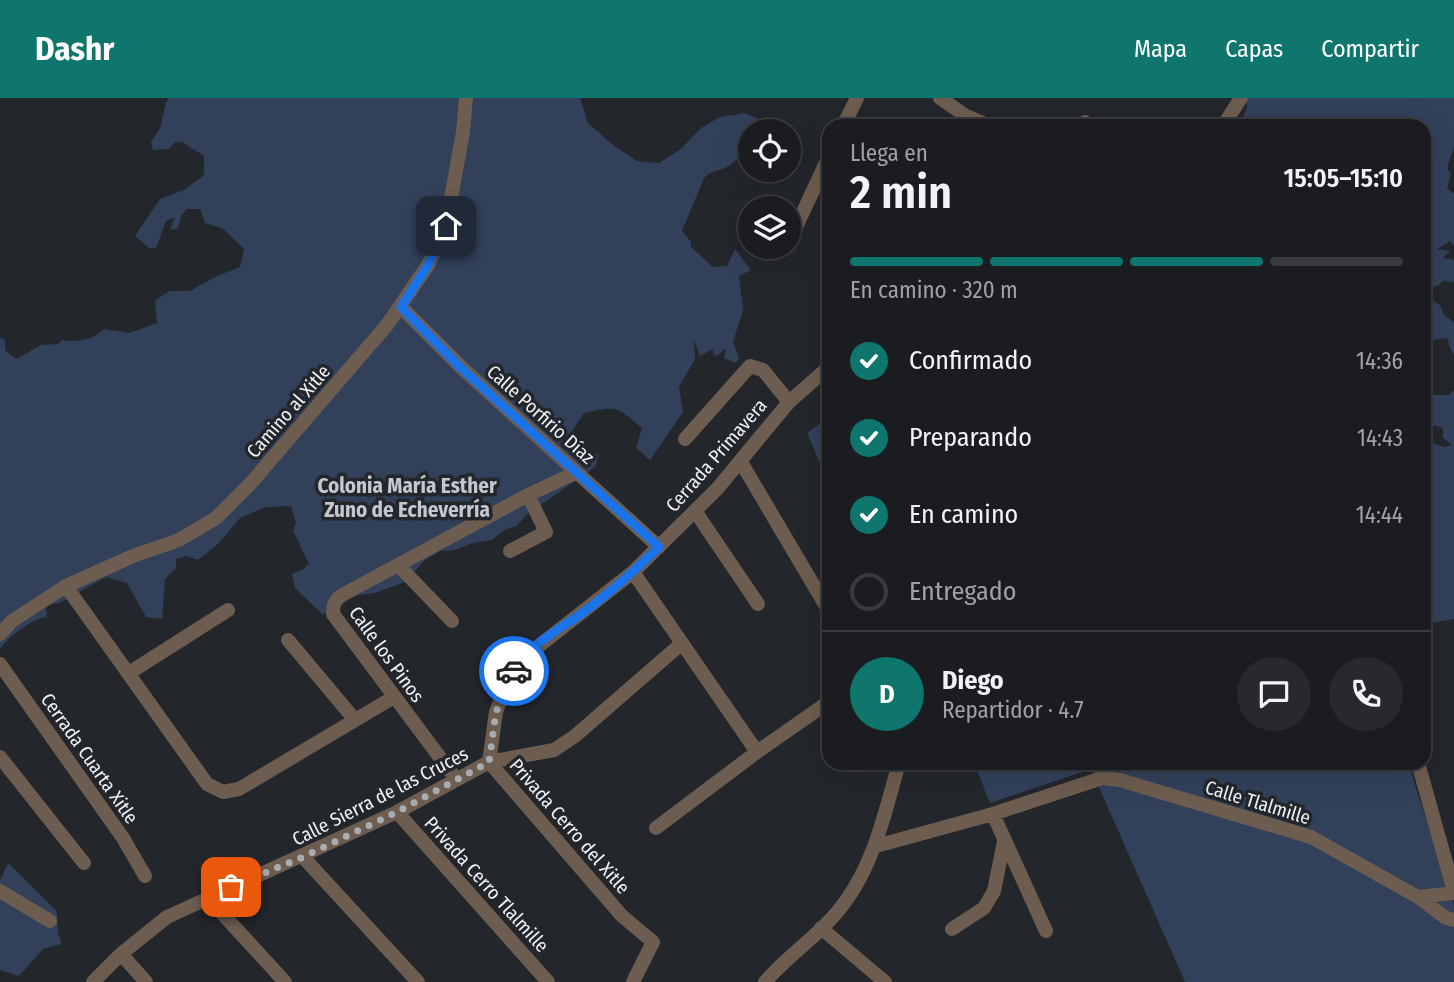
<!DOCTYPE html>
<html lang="es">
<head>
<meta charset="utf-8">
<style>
  body { margin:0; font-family:"Fira Sans Condensed",sans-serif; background:#27292d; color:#f1f3f6; height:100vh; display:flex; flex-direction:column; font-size:26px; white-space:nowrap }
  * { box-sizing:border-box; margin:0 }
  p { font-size:23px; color:#9fa1a5 }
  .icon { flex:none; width:38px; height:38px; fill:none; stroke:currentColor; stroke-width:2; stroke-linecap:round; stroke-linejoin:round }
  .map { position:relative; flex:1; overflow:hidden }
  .sheet { position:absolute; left:822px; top:21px; width:609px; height:651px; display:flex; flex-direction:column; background:#1a1c20; border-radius:21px; box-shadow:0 7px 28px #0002,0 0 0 2px #383a3e }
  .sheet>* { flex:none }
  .buttons { position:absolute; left:738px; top:21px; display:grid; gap:14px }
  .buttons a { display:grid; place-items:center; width:63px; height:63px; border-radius:50%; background:#1a1c20; box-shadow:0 7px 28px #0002,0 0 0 2px #383a3e; font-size:35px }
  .pin { position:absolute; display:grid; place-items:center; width:60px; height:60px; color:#fff; margin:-30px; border-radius:14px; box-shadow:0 4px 10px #0006 }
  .courier { position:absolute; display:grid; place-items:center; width:70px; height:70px; margin:-35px; border:5px solid #1a73e8; border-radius:50%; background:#fff; color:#222; box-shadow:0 2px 9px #0007 }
  .overview em { font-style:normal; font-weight:600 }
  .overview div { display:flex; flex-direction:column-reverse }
  .overview { display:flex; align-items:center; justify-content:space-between; height:119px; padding:0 28px }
  h1 { font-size:46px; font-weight:600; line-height:52px }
  .bar { display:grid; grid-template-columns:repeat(4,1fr); gap:10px 7px; align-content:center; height:84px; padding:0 28px }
  .bar i { height:9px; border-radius:5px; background:#383a3e }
  .bar .selected { background:#0f766e }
  .bar p { grid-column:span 4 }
  .line { display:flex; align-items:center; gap:18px; padding:0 28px; border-top:2px solid #383a3e }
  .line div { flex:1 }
  .round { display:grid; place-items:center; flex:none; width:74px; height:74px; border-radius:37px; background:#27292d }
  ol { padding:0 28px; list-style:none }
  li { display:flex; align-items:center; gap:21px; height:77px }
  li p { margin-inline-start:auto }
  li .icon { padding:7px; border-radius:50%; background:#0f766e; color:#fff; stroke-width:4 }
  li:last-child { color:#9fa1a5 }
  li i { width:38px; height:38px; border:4px solid #383a3e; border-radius:50% }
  header { display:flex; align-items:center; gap:42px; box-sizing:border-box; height:98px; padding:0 35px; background:#0f766e; color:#fff }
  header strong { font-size:33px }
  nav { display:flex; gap:38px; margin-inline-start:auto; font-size:24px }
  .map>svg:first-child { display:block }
  .green { fill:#32405a }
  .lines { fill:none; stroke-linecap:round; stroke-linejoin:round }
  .minor { stroke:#6d5d50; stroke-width:14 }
  .done { stroke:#a8abaf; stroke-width:7; stroke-dasharray:0 12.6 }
  .route { stroke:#1a73e8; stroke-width:9 }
  .labels { text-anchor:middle; stroke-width:7; stroke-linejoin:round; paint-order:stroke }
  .street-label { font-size:19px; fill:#f0f2f6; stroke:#23262b }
  .neighbourhood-label { font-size:21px; font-weight:bold; fill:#c3c7ce; stroke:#23262b }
</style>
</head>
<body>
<header>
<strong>Dashr</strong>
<nav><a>Mapa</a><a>Capas</a><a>Compartir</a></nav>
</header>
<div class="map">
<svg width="1454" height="884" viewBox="0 0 1454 884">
  <rect width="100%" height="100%" fill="#23262b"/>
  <path class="green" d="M169,0h411l8,25 25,22 24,16 22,2 22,-14 20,-21 19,-11 25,-4 18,8 6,10h-18v20c-11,3 -16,12 -26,17 -8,4 -14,2 -21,10l-22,53 9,11v5l22,20 14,-1 8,-17 16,21 -12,6 4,34 -10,32 6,16 -3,5 -12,-5 2,-10 -8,7 -4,1 -1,-7 -13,7 -6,-16 1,19 -16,28 4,25 -33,48 -14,-12 6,-20c-27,-22 -23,-22 -58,-15l-15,23 5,13 25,6 -4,12 -69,48 -9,11 -11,3 -14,11 -19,3 -18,7 -15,1 -16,10 -19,21 -30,11 -31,4 -21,18 -28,-27 -3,-14 12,-5 5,-6c-8,-12 -9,-21 -16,-32l3,-8 -5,-17 -25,1 -26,11 -22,26 -20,16 -12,-4 -10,3v9l-11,11 -3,40 -16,-2 -19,-34 -21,-6 -47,26 -13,2 1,12c-13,0 -40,21 -47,32v-312l5,3v10l11,9 25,-14 17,-1 4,-4c13,3 33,-1 42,-11l25,4 28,-10 -2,-23 15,-9h20l27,-15 23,-9 4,-18 -22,-21 -17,-5 -5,-14h-13l-6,7 -3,13 -8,1 5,-13 -9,4 -10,27h-7l-14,-12 25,-37 24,-9 20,-15v-19l-22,-14h-7l-6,7 -16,1 -2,-8 9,-14 6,-25z
    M1246,0h208v49l-7,21 4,6 -4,15 7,4v53l-4,-5 -13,8 13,2 -7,7 11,2v22l-11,-1 -4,4 -11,4v-13l-4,-8v-142h-184l7,-19z
    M1425,202h7l8,5 4,10 10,8v32l-5,-9 -1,-8 -23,3z
    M1454,292v229l-29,5v-178l6,-3 14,4 7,-2 -9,-7v-10l-11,-3 -7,-8v-13l4,-9h20z
    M829,319v67l-22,-51z
    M974,665h124l-4,5 11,-5h303l46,142v77h-269l-94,-213 -101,34z
    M8,765l49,48 1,22 4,11 -19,5 -24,27 -19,-6v-89z"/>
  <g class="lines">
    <path class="minor" d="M940,0l26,18 24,10
      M843,28l14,-28
      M1078,28l7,-4 3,4
      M1223,28l18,-28
      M790,142l40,-86
      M401,209l61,61 197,179
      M685,341l65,-73 13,4 26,32
      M741,364l89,151
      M695,413l63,93
      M510,453l36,-19 -18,-37
      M398,467l54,56
      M633,474l124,180
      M66,488l141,198 16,8 16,-3 155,-92
      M0,536l12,-13 54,-35 67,-30 46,-16 37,-22 35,-35 136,-158 41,-60 18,-39 17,-94 3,-34
      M288,542l67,80
      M0,566l123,174 22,38
      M129,575l99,-63
      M0,659l84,106
      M1418,665l36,128
      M456,681l-123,-165c0,-10 2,-15 11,-20l184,-99 49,-23
      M397,714l151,170
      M993,716l53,117
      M656,730l101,-76 73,-51
      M876,748l117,-32 109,-36 18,2 191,57 107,60 28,21 8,2
      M303,759l115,125
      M0,793l50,30
      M207,799l78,85
      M1418,799l36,-4
      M821,830l64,54
      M952,831l32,-21 10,-17 10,-50
      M121,856l25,28
      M93,884l28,-28 46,-37 230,-105 92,-50 65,-12 21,-14 106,-92
      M633,884l20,-40 -31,-26 -133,-154 7,-50 11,-28 14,-24 112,-88 84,-83 72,-87 41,-36
      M765,884c24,-28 58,-49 80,-80 30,-41 40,-90 54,-139"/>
  </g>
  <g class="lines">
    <path class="done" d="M231,789l72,-30 94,-45 92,-50 7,-50 18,-41"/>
    <path class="route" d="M446,128l-18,39 -27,42 60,61 198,179c-24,23 -48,45 -74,64 -24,18 -56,33 -71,60"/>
  </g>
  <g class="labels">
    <g class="street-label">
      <text transform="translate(288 313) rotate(-49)" y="7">Camino al Xitle</text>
      <text transform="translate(541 316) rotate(42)" y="7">Calle Porfirio Díaz</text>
      <text transform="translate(716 357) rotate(-49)" y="7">Cerrada Primavera</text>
      <text transform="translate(387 556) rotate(54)" y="7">Calle los Pinos</text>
      <text transform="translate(90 660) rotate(55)" y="7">Cerrada Cuarta Xitle</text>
      <text transform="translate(380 698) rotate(-27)" y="7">Calle Sierra de las Cruces</text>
      <text transform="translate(1258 704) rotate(17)" y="7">Calle Tlalmille</text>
      <text transform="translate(570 728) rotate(49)" y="7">Privada Cerro del Xitle</text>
      <text transform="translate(487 786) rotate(48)" y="7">Privada Cerro Tlalmille</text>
    </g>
    <g class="neighbourhood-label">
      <text x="407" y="395">Colonia María Esther<tspan x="407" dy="24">Zuno de Echeverría</tspan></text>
    </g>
  </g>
</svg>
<div class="buttons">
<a><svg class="icon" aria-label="locate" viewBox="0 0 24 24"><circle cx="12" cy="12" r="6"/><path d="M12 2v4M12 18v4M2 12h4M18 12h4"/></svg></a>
<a><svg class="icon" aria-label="layers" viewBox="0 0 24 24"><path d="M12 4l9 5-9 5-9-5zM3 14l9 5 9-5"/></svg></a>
</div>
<div class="pin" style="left:231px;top:789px;background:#ea580c"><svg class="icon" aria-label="bag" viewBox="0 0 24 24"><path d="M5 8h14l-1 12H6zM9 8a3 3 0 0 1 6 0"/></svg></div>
<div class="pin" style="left:446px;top:128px;background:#1f2937"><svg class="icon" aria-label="home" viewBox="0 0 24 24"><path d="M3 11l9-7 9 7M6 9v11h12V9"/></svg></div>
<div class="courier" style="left:514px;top:573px"><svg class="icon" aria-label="car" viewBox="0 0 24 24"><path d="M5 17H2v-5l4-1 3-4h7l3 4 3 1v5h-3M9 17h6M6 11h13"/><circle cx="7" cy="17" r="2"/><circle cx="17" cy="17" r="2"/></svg></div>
<section class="sheet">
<div class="overview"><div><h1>2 min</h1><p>Llega en</p></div><em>15:05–15:10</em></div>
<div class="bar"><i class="selected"></i><i class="selected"></i><i class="selected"></i><i></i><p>En camino · 320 m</p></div>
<ol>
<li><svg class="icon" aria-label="check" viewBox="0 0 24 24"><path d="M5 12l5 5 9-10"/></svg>Confirmado<p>14:36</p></li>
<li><svg class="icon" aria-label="check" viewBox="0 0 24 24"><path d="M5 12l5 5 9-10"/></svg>Preparando<p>14:43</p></li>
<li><svg class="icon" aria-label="check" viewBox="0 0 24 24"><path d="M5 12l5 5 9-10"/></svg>En camino<p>14:44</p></li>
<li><i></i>Entregado</li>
</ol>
<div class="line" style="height:126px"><b class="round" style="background:#0f766e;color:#fff">D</b><div><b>Diego</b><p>Repartidor · 4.7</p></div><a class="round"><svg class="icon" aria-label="chat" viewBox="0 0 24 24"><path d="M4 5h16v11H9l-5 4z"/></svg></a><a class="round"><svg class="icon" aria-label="phone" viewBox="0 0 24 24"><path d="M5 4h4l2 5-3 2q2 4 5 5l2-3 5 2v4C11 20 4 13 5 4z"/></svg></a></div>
</section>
</div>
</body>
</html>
